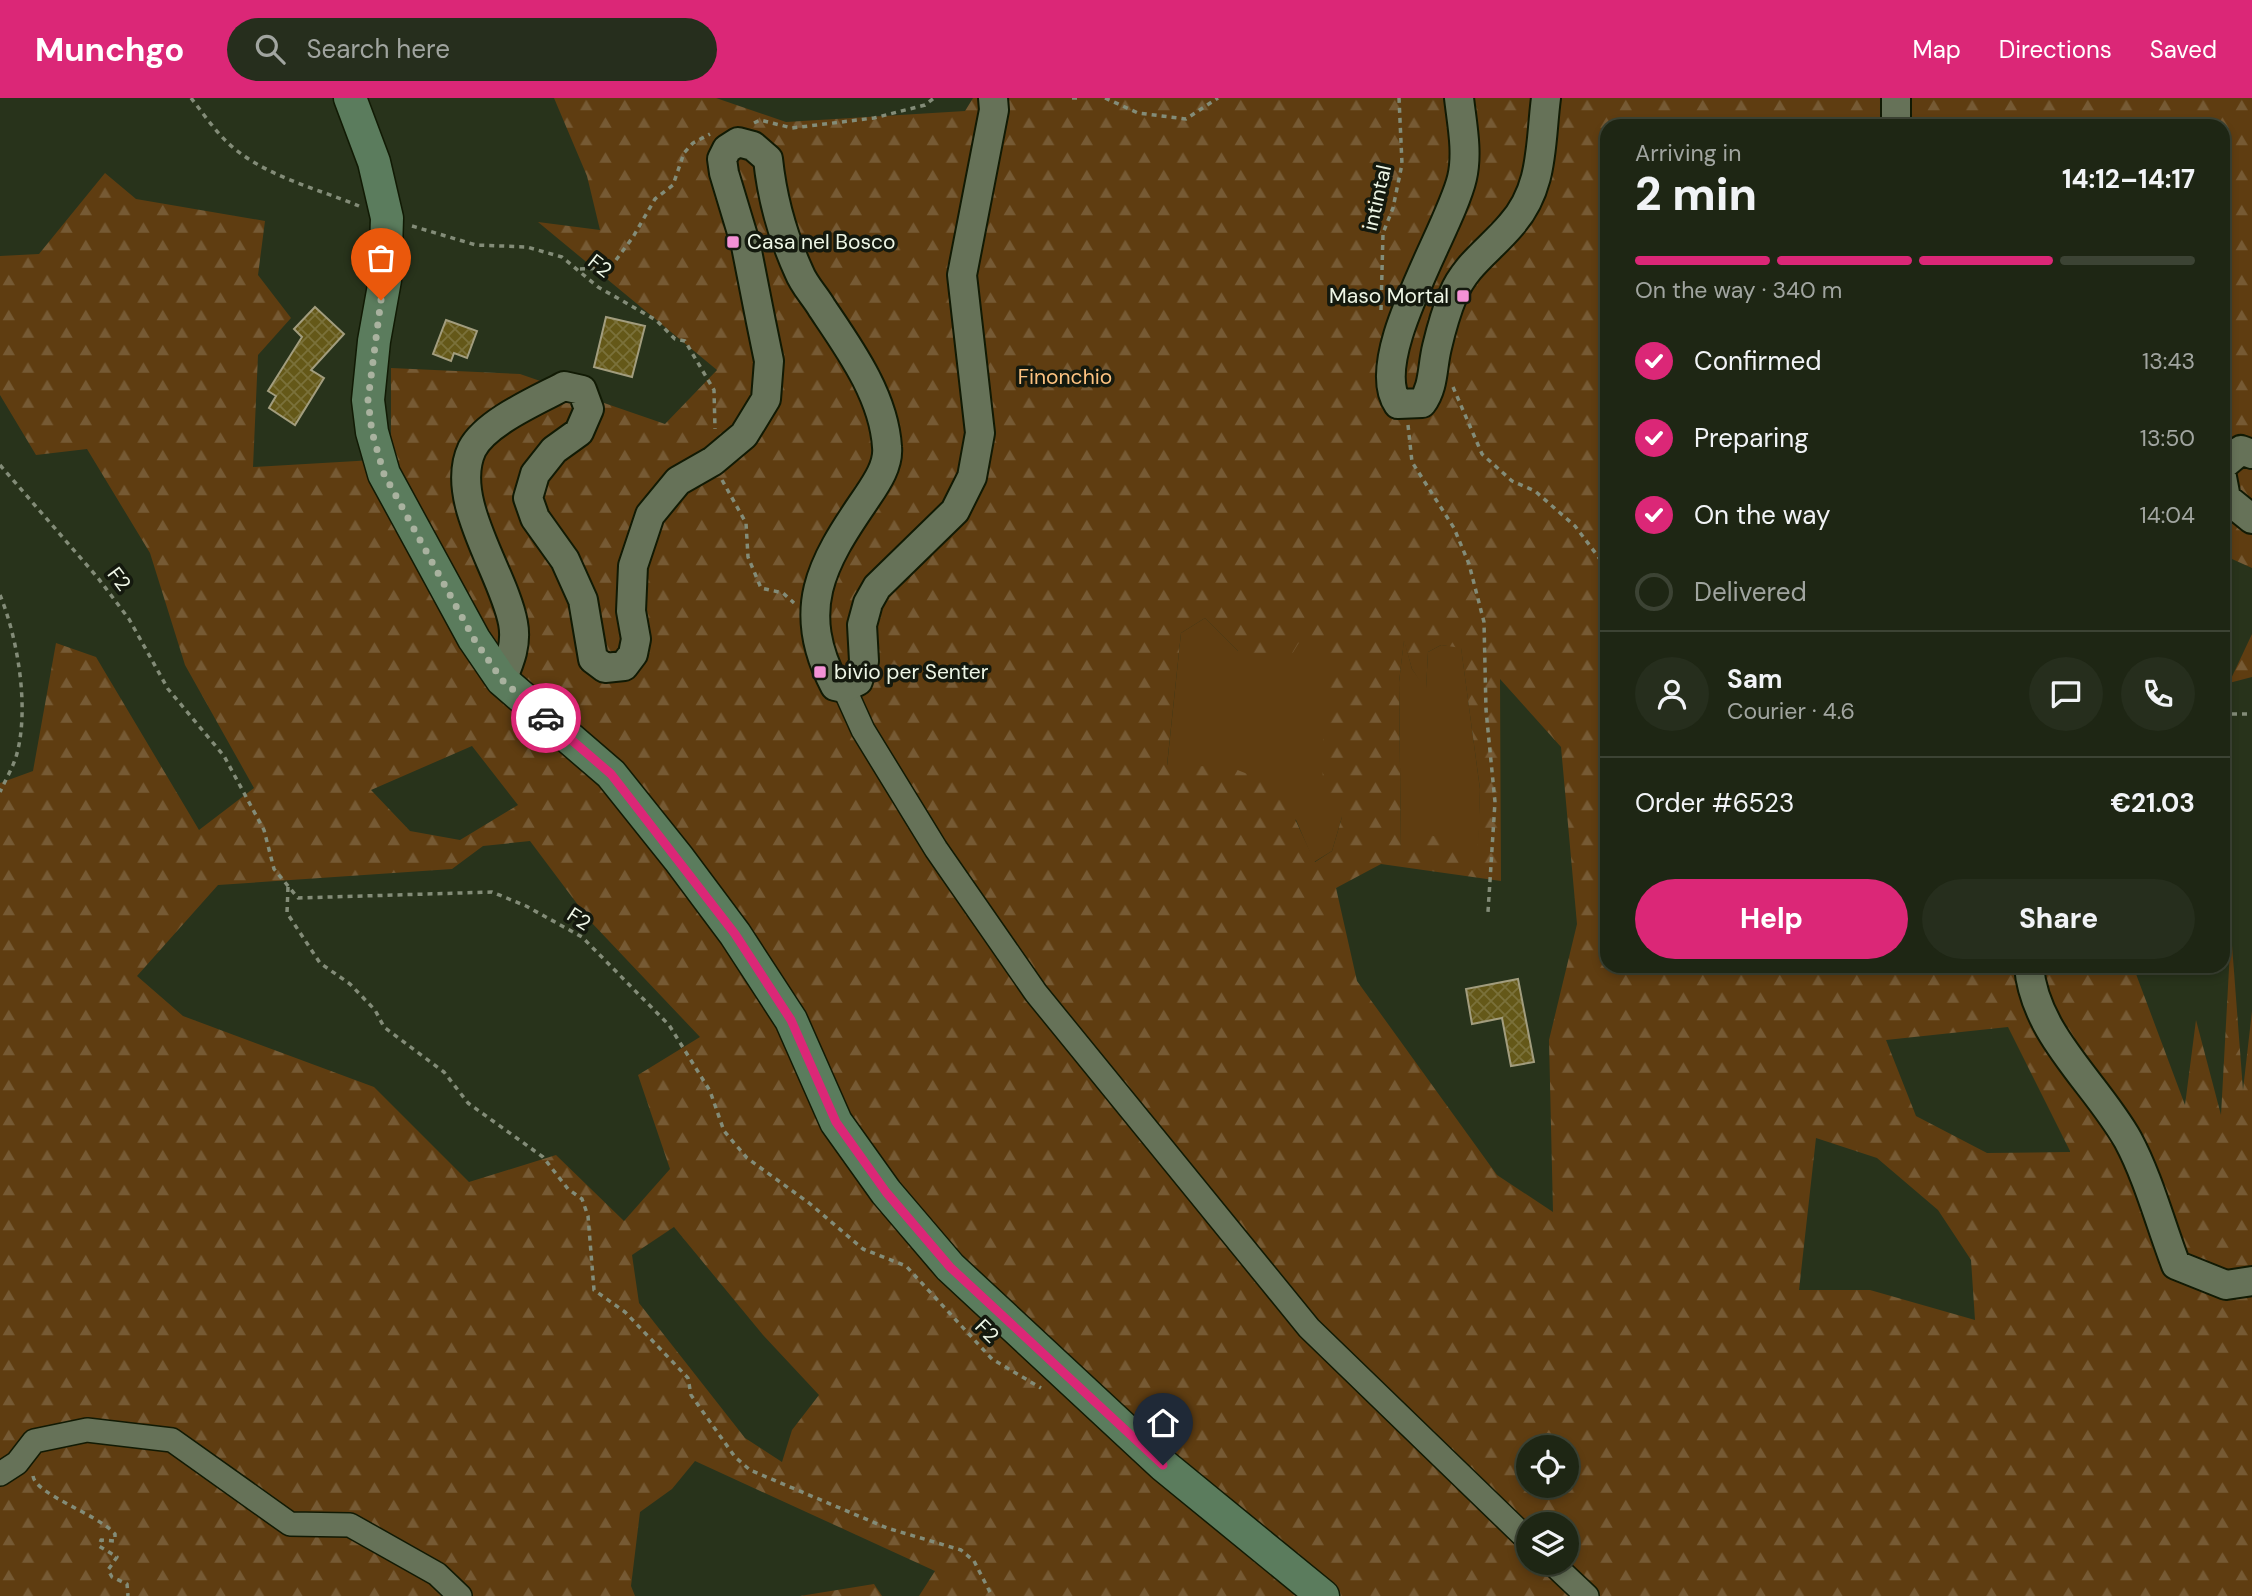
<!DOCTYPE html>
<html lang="en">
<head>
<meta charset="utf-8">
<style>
  body { margin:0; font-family:"DM Sans",sans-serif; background:#262e1d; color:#f1f3f6; height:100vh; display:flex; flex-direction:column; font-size:26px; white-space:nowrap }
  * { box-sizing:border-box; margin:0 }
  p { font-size:23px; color:#a1a5a0 }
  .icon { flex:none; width:38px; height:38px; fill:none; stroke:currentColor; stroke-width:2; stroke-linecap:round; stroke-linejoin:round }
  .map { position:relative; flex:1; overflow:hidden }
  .side { position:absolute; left:1600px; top:21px; width:630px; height:854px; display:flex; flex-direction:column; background:#1e2614; border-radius:21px; box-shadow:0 4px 10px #0003,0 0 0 2px #3c4334 }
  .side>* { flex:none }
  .controls { position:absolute; left:1516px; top:1337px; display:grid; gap:14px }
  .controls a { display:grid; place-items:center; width:63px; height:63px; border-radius:50%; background:#1e2614; box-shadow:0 4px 10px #0003,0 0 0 2px #3c4334; font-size:35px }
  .pin { position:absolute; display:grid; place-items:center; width:60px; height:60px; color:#fff; margin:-72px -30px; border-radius:50% 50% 50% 0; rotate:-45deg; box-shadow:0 0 7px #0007 }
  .pin .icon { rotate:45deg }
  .courier { position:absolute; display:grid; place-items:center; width:70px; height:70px; margin:-35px; border:5px solid #db2777; border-radius:50%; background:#fff; color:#222; box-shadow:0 2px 9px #0007 }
  .overview em { font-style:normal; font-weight:800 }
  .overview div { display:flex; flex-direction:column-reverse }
  .overview { display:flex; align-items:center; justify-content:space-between; height:119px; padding:0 35px }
  h1 { font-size:46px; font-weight:800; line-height:52px }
  .bar { display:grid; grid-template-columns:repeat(4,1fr); gap:10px 7px; align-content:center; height:84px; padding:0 35px }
  .bar i { height:9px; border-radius:5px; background:#3c4334 }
  .bar .selected { background:#db2777 }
  .bar p { grid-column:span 4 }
  .line { display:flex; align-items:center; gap:18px; padding:0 35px; border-top:2px solid #3c4334 }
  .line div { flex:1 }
  .round { display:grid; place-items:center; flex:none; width:74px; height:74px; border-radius:37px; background:#262e1d }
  ol { padding:0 35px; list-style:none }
  li { display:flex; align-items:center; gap:21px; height:77px }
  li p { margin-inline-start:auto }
  li .icon { padding:7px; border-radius:50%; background:#db2777; color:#fff; stroke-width:4 }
  li:last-child { color:#a1a5a0 }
  li i { width:38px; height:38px; border:4px solid #3c4334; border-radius:50% }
  .primary-button { display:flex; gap:14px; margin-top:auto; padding:14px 35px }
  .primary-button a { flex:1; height:80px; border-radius:42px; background:#db2777; color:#fff; font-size:28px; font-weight:800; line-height:80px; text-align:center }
  .primary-button a+a { background:#262e1d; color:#f1f3f6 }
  header { display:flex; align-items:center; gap:42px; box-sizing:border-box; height:98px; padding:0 35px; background:#db2777; color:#fff }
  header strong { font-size:33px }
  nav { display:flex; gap:38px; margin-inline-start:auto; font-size:24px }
  .search { width:490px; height:63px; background:#262e1d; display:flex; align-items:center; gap:18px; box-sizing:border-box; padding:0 24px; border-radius:38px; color:#a1a5a0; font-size:26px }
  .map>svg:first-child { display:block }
  .green { fill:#5f3d11 }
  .forest { fill:url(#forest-firs); fill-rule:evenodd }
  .building { fill:url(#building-cross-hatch); stroke:#a29d7e; stroke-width:2 }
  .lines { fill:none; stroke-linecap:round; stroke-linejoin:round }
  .minor-casing { stroke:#111a04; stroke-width:26 }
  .tertiary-casing { stroke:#111a04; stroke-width:32 }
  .secondary-casing { stroke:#111a04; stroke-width:35 }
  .path { stroke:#838c78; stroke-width:3.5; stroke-dasharray:5 5; stroke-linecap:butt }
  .minor { stroke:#667258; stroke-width:23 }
  .tertiary { stroke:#667258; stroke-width:28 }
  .secondary { stroke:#5b7c5d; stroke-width:32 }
  .done { stroke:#a9b29f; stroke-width:7; stroke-dasharray:0 12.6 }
  .route { stroke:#db2777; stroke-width:9 }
  .poi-dot { fill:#f391d6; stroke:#14190e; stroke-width:2.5 }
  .labels { text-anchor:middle; stroke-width:7; stroke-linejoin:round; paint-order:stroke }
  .street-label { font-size:21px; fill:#eef6e6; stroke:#14190e }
  .poi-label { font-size:21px; fill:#eef6e6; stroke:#14190e; text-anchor:start }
  .park-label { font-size:21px; fill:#fec381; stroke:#14190e }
</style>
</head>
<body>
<header>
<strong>Munchgo</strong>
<div class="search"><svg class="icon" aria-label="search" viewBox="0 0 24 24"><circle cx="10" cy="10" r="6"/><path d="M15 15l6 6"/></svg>Search here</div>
<nav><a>Map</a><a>Directions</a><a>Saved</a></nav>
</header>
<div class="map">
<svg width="2252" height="1498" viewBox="0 0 2252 1498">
  <defs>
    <pattern id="forest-firs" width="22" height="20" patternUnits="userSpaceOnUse" patternTransform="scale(1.75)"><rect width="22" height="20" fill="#5f3d11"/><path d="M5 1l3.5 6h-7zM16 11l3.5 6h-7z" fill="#765a34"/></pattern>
    <pattern id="building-cross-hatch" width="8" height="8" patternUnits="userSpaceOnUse" patternTransform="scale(1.75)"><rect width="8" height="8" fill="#645818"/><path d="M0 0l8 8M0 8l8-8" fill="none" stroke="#7a713a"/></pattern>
  </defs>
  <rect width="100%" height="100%" fill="#28331b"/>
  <path class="green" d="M1205,520l33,33 38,-12 50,4v44l16,130 -10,34 -18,11 -18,-42 -129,-54 14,-133z
    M1404,541l8,30 14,19 2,-36 13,-7 20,2 19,142 -2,79 -77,-16 -2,-170z"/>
  <path class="forest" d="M554,0h162l70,24 179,-11 8,-13h1279v470l-29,-13 -1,-429h-616v840h527l52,139 11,-85 25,95 10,-183 12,158 9,-79v585h-1333l16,-25 -240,-110 -23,28 -32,23 -9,74 4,10h-635v-813l33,-12 23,-128 40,14 103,173 55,-42 -69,-123 -35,-112 -63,-104 -51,6 -36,-60v-139l39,-2 66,-81 31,26 129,22 -7,54 33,43 -33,37 -5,112 138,-8v-91l129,6 145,50 52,-54 -179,-148 62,8 -13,-54zM1205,520l33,33 21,13 17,-24 10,24 14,-23 9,17 17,-14 -4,156 20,17 -10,34 -17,11 -35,-75 -50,-20 -63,-2 14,-132zM1404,543l8,28 14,21 2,-38 13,-7 20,3 19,141 -3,78 -21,-24 -29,-9 -26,17 -2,-169zM1500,581l61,68 16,177 -28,116 4,172 -56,-37 -140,-194 -21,-93 45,-24 120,17zM472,648l46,59 -58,35 -50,-9 -39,-41zM530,743l60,80 110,116 -62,38 32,94 -46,52 -68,-66 -87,27 -95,-95 -191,-71 -46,-40 81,-91 234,-16 31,-23zM2008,929l62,124v1l-83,1 -71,-37 -30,-76zM1816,1040l61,20 61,52 33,50 4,60 -105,-30h-71zM674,1129l89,108 56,60 -27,35 -10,32 -37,-24 -106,-135 -7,-48zM1528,1349h38v39h-38zM1528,1426h38v39h-38z
    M2252,536v43l-23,6z
    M874,1486l8,12h-82z"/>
  <path class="building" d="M315,209l29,27 -33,36 13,8 -29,47 -26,-17 7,-12 -8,-5 34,-54 -8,-8z
    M606,219l39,9 -13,51 -38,-10z
    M446,222l31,11 -10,27 -13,-5 -3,8 -18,-7z
    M1518,881l16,83 -23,4 -9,-48 -30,6 -6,-35z"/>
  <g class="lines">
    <defs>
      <path id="minor" d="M844,590l19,42 73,119 100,144 273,335 219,212
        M0,1376l17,-11 17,-22 53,-11 85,10 118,84 60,1 87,49 23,22
        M1552,1465l35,33"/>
      <path id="tertiary" d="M1459,0c3,26 9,55 3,80 -12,52 -96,180 -64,226l24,-1c12,-16 10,-36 15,-56 4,-17 9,-35 16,-52 12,-30 38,-46 58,-70 33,-37 29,-81 35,-127
        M1896,28v-28
        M2222,368l19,-16 11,4
        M2222,379l4,21 26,21
        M502,582c8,-19 15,-36 11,-57 -9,-50 -65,-123 -41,-174 14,-27 66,-49 92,-63l18,4 7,19 -10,23 -25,18 -19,24 -7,24 7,20 30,42 18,40 10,59 12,9 19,-2 9,-12 3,-15 -5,-28 2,-45 17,-51 28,-34 35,-20 31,-26 22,-36 3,-38 -8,-39 -15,-76 -22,-73 -2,-14 5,-10 11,-7 15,4 15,13c4,38 15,78 31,113 5,13 16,24 23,36 27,40 62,88 65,139 2,19 -12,38 -22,53 -44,64 -70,110 -30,186l9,2 14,-7 6,-20 -2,-36 6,-22 9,-16 78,-76 17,-34 8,-44 -18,-158 32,-165 -1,-12
        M2029,868c5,68 67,117 99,174 20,37 33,86 48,125l50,20 26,-4"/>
      <path id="secondary" d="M350,0l24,64 13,56 -2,62 -11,61 -6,59 4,32 12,42 90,165 28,41 109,94 68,85 56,75 56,86 45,102 50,70 64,75 213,198 160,131"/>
    </defs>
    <use href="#minor" class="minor-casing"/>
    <use href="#tertiary" class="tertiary-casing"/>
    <use href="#secondary" class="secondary-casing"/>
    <path class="path" d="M191,0c11,14 22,30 35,43 34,34 90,47 133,65
      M1072,0h8
      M1105,0l33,15 48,6 32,-21
      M754,25l6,-3 32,8 82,-10 51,-13 9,-7
      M412,128l64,19 51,2 35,10 36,30 58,33 19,19 10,2 29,49 1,39
      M580,171l30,-1 23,-31 22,-38 18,-14 11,-32 9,-10 17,-9
      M1381,212l2,-77 10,-25 9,-44 -3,-66
      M1453,289l29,67 30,27 23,10 40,35 31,41
      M1408,327l4,37 42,66 15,36 15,58 2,88 9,92 -7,110
      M0,367l98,113 31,41 39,70 56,67 40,74 10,39 24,29 194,-6 34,14 56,31 87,88 41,66 14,40 23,27 62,45 54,46 43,17 86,93 49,29
      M722,382l24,43 2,34 13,31 22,5 11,10
      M0,497c18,44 30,115 16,162 -4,12 -11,24 -16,35
      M2222,616h30
      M288,789l-1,26 33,50 30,21 25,26 9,17 60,45 24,31 75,54 25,32 14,10 6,17 6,74 31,22 63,66 3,17 44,62 15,13 137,58 74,22 13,11 18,35
      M33,1378c3,19 63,37 82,58v7l-14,-1 -2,6 18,11 -9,13 4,7 15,7 1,12"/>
    <use href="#minor" class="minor"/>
    <use href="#tertiary" class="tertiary"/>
    <use href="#secondary" class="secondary"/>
  </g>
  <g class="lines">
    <path class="done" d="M381,202l-13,100 4,32 12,42 90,165 28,41 44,38"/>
    <path class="route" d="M546,620l65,56 124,160 56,86 45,102 50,70 64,75 213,198"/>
  </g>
  <g class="poi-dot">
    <rect x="726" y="137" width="14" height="14" rx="3.5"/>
    <rect x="1456" y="191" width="14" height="14" rx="3.5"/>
    <rect x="813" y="567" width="14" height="14" rx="3.5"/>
  </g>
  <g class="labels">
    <g class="street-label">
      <text transform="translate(1377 100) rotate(-77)" y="7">intintal</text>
      <text transform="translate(600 168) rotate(38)" y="7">F2</text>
      <text transform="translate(119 481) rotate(53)" y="7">F2</text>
      <text transform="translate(579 821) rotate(33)" y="7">F2</text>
      <text transform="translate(987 1233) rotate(45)" y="7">F2</text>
    </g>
    <g class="poi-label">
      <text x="747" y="151">Casa nel Bosco</text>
      <text x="1449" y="205" text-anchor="end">Maso Mortal</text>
      <text x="834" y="581">bivio per Senter</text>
    </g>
    <g class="park-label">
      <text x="1065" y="286">Finonchio</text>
    </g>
  </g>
</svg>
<div class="controls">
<a><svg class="icon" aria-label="locate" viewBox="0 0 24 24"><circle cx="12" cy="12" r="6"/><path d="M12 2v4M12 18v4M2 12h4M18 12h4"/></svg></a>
<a><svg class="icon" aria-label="layers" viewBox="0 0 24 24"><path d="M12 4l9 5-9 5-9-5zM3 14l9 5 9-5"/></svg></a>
</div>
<div class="pin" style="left:381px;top:202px;background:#ea580c"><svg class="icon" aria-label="bag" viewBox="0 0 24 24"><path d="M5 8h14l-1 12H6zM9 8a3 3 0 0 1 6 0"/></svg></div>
<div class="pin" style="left:1163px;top:1367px;background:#1f2937"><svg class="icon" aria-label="home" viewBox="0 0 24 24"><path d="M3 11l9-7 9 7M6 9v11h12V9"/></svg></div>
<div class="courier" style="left:546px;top:620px"><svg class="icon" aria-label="car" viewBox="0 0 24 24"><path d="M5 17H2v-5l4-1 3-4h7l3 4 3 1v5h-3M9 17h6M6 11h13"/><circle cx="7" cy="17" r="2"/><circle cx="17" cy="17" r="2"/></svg></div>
<section class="side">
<div class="overview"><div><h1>2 min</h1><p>Arriving in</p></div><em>14:12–14:17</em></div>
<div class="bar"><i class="selected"></i><i class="selected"></i><i class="selected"></i><i></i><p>On the way · 340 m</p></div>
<ol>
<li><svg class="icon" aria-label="check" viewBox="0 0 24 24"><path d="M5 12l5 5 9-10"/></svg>Confirmed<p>13:43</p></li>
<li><svg class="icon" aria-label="check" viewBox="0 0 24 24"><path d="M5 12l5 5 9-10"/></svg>Preparing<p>13:50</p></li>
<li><svg class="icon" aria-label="check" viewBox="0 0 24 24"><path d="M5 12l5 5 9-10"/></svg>On the way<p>14:04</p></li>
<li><i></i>Delivered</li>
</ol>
<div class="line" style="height:126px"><a class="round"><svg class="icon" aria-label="person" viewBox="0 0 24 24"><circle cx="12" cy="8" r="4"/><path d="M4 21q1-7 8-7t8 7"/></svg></a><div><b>Sam</b><p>Courier · 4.6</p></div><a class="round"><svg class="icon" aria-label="chat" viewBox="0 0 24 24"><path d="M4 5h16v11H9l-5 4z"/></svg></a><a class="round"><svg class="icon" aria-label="phone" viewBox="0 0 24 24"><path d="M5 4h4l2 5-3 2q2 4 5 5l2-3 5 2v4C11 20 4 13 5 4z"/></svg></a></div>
<div class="line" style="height:91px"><div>Order #6523</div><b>€21.03</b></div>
<div class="primary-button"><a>Help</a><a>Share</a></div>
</section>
</div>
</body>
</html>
